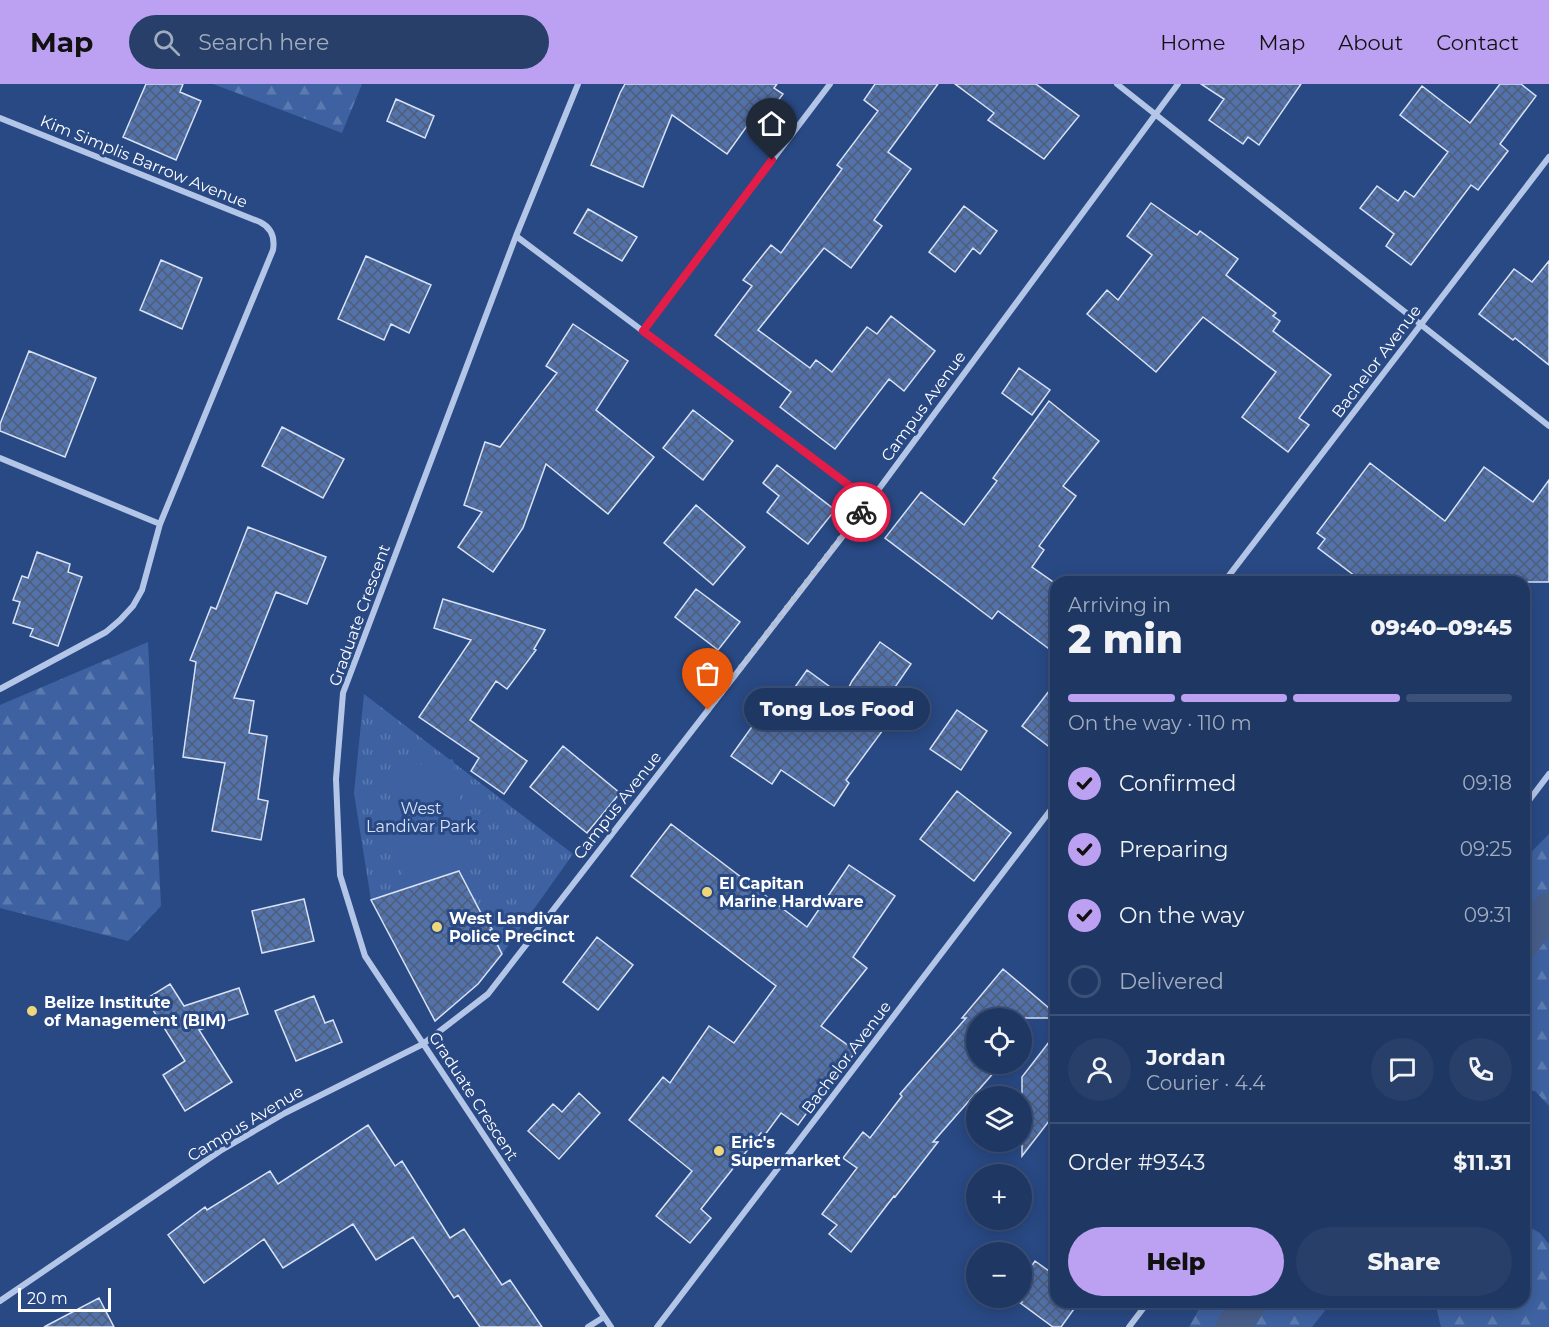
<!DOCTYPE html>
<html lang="en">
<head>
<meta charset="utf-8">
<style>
  body { margin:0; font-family:Montserrat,sans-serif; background:#273f69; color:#f1f3f6; height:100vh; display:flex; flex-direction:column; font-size:22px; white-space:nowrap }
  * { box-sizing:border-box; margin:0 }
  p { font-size:20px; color:#a1acbe }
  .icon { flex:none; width:33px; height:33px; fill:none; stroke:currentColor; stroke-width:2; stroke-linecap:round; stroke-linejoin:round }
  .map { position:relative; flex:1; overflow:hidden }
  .drawer { position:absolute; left:1050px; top:492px; width:480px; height:732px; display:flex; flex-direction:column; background:#1f3763; border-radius:18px; box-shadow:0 3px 15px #0003,0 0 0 2px #3c5178 }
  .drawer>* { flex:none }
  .fabs { position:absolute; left:966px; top:924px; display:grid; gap:12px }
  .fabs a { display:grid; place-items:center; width:66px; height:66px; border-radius:50%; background:#1f3763; box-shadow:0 3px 15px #0003,0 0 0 2px #3c5178; font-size:30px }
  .scale { position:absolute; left:18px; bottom:15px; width:93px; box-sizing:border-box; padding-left:6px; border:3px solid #fff; border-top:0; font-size:16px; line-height:21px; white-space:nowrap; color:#fff; -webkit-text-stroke:4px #294984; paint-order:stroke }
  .pin { position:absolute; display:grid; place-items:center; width:51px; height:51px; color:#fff; margin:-62px -26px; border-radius:50% 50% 50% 0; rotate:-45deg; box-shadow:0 0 6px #0007 }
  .pin .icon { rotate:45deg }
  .courier { position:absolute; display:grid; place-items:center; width:60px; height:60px; margin:-30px; border:4px solid #e11d48; border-radius:50%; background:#fff; color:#222; box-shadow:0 2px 8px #0007 }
  .bubble { position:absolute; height:42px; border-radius:21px; background:#1f3763; box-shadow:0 3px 15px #0003,0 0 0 2px #3c5178; font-size:20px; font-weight:800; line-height:42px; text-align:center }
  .head em { font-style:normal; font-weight:800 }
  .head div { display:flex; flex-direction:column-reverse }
  .head { display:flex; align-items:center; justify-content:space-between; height:102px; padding:0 18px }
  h1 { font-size:39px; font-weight:800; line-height:45px }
  .bar { display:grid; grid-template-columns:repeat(4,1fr); gap:9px 6px; align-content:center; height:72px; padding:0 18px }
  .bar i { height:8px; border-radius:4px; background:#3c5178 }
  .bar .selected { background:#bca0f2 }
  .bar p { grid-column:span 4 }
  .line { display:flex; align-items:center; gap:15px; padding:0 18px; border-top:2px solid #3c5178 }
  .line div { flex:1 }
  .round { display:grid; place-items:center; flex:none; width:63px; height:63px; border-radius:32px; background:#273f69 }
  ol { padding:0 18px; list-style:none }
  li { display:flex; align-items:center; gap:18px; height:66px }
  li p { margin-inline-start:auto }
  li .icon { padding:6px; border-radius:50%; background:#bca0f2; color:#111; stroke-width:4 }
  li:last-child { color:#a1acbe }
  li i { width:33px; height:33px; border:3px solid #3c5178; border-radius:50% }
  .cta { display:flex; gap:12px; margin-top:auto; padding:12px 18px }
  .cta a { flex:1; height:69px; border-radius:36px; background:#bca0f2; color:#111; font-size:24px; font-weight:800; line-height:69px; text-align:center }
  .cta a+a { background:#273f69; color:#f1f3f6 }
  header { display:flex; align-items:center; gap:36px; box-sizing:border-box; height:84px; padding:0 30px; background:#bca0f2; color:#111 }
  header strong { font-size:28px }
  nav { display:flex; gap:33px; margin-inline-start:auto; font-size:21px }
  .search { width:420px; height:54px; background:#273f69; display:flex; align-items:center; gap:15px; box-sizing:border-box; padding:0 21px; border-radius:33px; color:#a1acbe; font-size:22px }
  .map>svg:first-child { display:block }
  .grass { fill:url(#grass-tufts) }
  .forest { fill:url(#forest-firs) }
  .pitch { fill:#3e62a1 }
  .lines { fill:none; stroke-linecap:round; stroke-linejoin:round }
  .canal { stroke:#475e89; stroke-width:33 }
  .building { fill:url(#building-cross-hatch); stroke:#d7e2f6; stroke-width:1.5 }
  .street { stroke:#b4c6e7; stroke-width:6 }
  .done { stroke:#b4bfd4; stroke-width:6; stroke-dasharray:0 10.8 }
  .route { stroke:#e11d48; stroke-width:8 }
  .poi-dot { fill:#eed77b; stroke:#294984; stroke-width:2 }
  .labels { text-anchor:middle; stroke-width:6; stroke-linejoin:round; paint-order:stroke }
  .street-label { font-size:16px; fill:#fff; stroke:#294984 }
  .park-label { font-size:16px; fill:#d7e2f6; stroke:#294984 }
  .poi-label { font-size:16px; font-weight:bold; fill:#fff; stroke:#294984; text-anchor:start }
</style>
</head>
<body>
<header>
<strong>Map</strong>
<div class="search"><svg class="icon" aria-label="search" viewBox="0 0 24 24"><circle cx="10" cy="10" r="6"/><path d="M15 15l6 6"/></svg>Search here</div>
<nav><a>Home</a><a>Map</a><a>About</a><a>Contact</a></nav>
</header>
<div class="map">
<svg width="1549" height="1243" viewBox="0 0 1549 1243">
  <defs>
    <pattern id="grass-tufts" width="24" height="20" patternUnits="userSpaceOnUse" patternTransform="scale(1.5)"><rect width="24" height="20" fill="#3e62a1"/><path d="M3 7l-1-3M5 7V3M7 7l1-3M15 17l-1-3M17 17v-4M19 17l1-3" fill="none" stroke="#5b7aaf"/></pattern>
    <pattern id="forest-firs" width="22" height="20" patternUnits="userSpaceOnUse" patternTransform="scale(1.5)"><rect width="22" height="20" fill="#3e62a1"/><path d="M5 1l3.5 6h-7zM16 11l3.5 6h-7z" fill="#5b7aaf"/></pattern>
    <pattern id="building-cross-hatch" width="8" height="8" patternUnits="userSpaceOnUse" patternTransform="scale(1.5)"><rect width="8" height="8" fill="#5272ac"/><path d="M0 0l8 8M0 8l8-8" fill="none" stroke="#4f5d77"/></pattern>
  </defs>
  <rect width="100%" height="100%" fill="#294984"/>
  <path class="grass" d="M364,610l209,160 -71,100 -43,-82 -88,28 -17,-107z"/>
  <path class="forest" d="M213,0h149l-20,49z
    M148,558l13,264 -33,35 -128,-33v-203z
    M1549,750v272l-14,-15 -11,-1v-226l10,-15z
    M1524,1140l16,9 9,11v83h-108l-6,-25h89z
    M1203,1218h129l-20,25h-123z"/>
  <path class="pitch" d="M453,675l18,111 -67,10 -18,-110z"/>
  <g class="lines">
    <path class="canal" d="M1524,858l25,-33
      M1232,1243l19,-25"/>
  </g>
  <path class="building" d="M146,0h37l-3,8 21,9 -25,59 -53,-23z
    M625,0h152l-3,4 9,6 -18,24 -8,-6 -30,42 -55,-39 -29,72 -52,-22 29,-72z
    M875,0h63l-50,68 23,17 -37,51 8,6 -31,42 -27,-20 -66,82 52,38 6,-8 16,12 35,-45 10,7 14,-18 44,35 -31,40 -15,-12 -54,70 -55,-42 11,-15 -76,-57 37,-49 -9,-6 28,-35 10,8 61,-84 -5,-4 41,-54 -14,-11z
    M955,0h81l43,32 -35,43 -56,-39 6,-7z
    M1201,0h100l-42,61 -11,-8 -5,7 -34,-24 15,-21z
    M1500,0h21l15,12 -36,48 8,7 -30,39 -7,-5 -60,80 -25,-19 8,-12 -34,-26 17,-22 21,15 7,-10 9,6 34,-45 -48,-37 22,-29 48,37z
    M396,15l38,17 -9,22 -38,-17z
    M1151,119l46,32 3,-4 38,28 -12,16 50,38 -3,3 7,5 -7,10 58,44 -32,43 10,7 -21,27 -46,-35 34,-45 -73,-55 -47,55 -69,-58 20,-24 11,10 34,-45 -25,-19z
    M964,122l33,25 -17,23 -7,-6 -18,24 -26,-20z
    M588,125l49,28 -15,24 -48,-28z
    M366,172l65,29 -22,48 -18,-9 -7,16 -46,-21z
    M161,176l41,18 -20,51 -42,-19z
    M1549,177v104l-34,-27 -2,2 -34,-26 35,-45 18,13z
    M573,240l55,37 -32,49 58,47 -46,57 -62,-50 -23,64 -30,44 -35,-25 24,-35 -18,-7 21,-63 15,5 57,-74 -11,-7z
    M29,267l67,27 -31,79 -65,-26v-7z
    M1019,284l31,22 -18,25 -30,-22z
    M1049,317l50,40 -36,45 13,10 -37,50 5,4 -12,17 24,17v70l-58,-43 -6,8 -107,-81 36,-46 43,33 33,-44 -4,-3z
    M693,326l40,31 -30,39 -40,-32z
    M282,343l62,32 -21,39 -61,-32z
    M1370,379l75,58 39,-54 49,35 16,-22v102h-186l-45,-34 7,-9 -8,-6z
    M777,381l58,45 -27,34 -41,-32 12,-16 -16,-13z
    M696,421l49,42 -32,38 -49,-42z
    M248,443l78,30 -19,47 -31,-12 -42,106 20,3 -5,32 18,3 -9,63 10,2 -7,39 -49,-9 13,-68 -42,-6 13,-95 -6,-2 21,-53 5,2z
    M37,468l33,12 -2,8 14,5 -24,69 -28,-10 3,-7 -20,-6 7,-21 -7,-2 9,-24 6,2z
    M696,505l44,33 -22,28 -43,-33z
    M443,515l102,31 -11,19 2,1 -29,39 -11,-8 -26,39 57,41 -23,33 -33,-23 8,-13 -60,-41 52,-77 -37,-12z
    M880,558l31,22 -27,39 13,8 -51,69 3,3 -15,23 -53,-36 -9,14 -41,-28 30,-42 10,7 36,-51 37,27 8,-16z
    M1056,598v70l-34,-26z
    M957,626l30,21 -26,39 -31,-21z
    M563,662l57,47 -33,40 -57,-46z
    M957,707l54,42 -37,48 -54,-42z
    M671,740l136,103 42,-62 46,31 -42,61 14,11 -46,58 35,25 -24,33 -3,-2 -31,43 -17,-12 -17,23 -3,-3 -60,76 10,9 -21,25 -34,-27 36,-45 -63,-51 34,-43 7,6 39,-57 25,17 42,-57 -145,-110z
    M459,787l22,42 11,16 -2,1 12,24 -24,30 -43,37 -64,-121z
    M304,815l10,42 -52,12 -10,-42z
    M597,853l36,28 -35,45 -35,-28z
    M1003,885l53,45v4h-80v46h12l8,6 -63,72h5l-43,55 -1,-1 -43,56 -22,-18 8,-9 -15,-11 35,-46 -14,-10 20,-26 7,6 32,-42 -2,-2 66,-76h-4z
    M170,900l14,22 55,-18 9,26 -49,16 33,52 -47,29 -22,-36 22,-14 -39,-62z
    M314,912l11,27 8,-3 9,22 -46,19 -21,-50z
    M1056,949v79l-34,44v-79z
    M579,1009l21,20 -41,46 -31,-28 25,-27 9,8z
    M368,1041l27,41 7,-5 48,77 14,-9 38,56 8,-5 32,47h-62l-22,-32 -4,3 -41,-61 -37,23 -23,-36 -70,44 -19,-29 -60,44 -36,-48 37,-28 2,3 63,-39 8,13z
    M1035,1177l21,15v26h23l-18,25h-8l-34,-25h3v-22z
    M99,1214l15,29h-70z"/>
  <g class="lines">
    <path class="street" d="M578,0l-62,152 -173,457 -7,86 4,96 25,81 246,371
      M1117,0l432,342
      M0,34l260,104c12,6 15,16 13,28l-113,274 -18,66 -9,16 -13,14 -14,12 -106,57
      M516,152l354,265
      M643,247l187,-247
      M0,374l160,66
      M1224,498l325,-425
      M1524,723l25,-33
      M0,1217l220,-150 65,-38 138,-69 65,-50 382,-493 308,-417
      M588,1243l16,-10
      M657,1243l399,-524
      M1129,1243l19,-25"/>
  </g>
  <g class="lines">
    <path class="done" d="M708,626l153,-198"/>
    <path class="route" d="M772,76l-129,171 227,170 -9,11"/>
  </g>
  <g class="poi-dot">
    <circle cx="707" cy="808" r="6"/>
    <circle cx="437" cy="843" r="6"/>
    <circle cx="32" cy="927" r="6"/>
    <circle cx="719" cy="1067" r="6"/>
  </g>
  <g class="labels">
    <g class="street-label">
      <text transform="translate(144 77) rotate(22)" y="6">Kim Simplis Barrow Avenue</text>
      <text transform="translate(1376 277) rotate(-53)" y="6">Bachelor Avenue</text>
      <text transform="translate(923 322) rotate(-54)" y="6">Campus Avenue</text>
      <text transform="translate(359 531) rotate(-70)" y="6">Graduate Crescent</text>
      <text transform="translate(617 721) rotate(-52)" y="6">Campus Avenue</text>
      <text transform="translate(846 973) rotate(-53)" y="6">Bachelor Avenue</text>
      <text transform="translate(474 1012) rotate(57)" y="6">Graduate Crescent</text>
      <text transform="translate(245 1039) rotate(-31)" y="6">Campus Avenue</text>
    </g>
    <g class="park-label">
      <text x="421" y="730">West<tspan x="421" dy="18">Landivar Park</tspan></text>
    </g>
    <g class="poi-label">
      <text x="719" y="805">El Capitan<tspan x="719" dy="18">Marine Hardware</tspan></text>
      <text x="449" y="840">West Landivar<tspan x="449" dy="18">Police Precinct</tspan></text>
      <text x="44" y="924">Belize Institute<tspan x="44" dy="18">of Management (BIM)</tspan></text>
      <text x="731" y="1064">Eric's<tspan x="731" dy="18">Supermarket</tspan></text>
    </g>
  </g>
</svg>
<div class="fabs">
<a><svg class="icon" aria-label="locate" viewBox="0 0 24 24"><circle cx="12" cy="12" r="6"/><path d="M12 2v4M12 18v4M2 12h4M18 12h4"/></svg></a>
<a><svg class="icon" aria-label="layers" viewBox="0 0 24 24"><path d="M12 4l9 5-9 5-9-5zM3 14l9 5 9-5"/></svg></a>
<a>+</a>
<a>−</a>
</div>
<div class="scale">20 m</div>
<div class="pin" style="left:708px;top:626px;background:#ea580c"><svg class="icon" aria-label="bag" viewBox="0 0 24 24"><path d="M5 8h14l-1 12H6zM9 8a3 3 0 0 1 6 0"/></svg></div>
<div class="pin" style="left:772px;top:76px;background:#1f2937"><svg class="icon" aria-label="home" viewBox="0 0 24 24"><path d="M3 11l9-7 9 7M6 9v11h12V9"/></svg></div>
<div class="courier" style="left:861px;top:428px"><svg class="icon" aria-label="bike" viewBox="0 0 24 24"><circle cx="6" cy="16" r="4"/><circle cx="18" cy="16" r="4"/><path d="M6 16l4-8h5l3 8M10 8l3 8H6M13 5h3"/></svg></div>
<div class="bubble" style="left:744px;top:604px;width:186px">Tong Los Food</div>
<section class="drawer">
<div class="head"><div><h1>2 min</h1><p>Arriving in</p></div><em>09:40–09:45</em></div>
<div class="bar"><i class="selected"></i><i class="selected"></i><i class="selected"></i><i></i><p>On the way · 110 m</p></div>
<ol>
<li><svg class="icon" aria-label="check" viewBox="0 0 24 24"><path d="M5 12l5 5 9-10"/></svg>Confirmed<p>09:18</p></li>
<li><svg class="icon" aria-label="check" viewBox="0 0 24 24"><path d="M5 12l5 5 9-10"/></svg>Preparing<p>09:25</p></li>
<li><svg class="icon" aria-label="check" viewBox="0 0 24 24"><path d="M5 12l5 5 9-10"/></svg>On the way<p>09:31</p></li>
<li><i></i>Delivered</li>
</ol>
<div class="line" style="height:108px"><a class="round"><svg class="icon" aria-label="person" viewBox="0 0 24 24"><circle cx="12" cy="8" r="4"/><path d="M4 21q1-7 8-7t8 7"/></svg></a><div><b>Jordan</b><p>Courier · 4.4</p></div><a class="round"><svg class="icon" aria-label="chat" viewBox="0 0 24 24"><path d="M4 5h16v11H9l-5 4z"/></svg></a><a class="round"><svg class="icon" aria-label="phone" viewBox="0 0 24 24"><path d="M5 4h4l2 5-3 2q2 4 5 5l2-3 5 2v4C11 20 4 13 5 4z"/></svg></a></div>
<div class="line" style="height:78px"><div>Order #9343</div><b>$11.31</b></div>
<div class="cta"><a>Help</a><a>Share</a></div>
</section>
</div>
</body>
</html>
